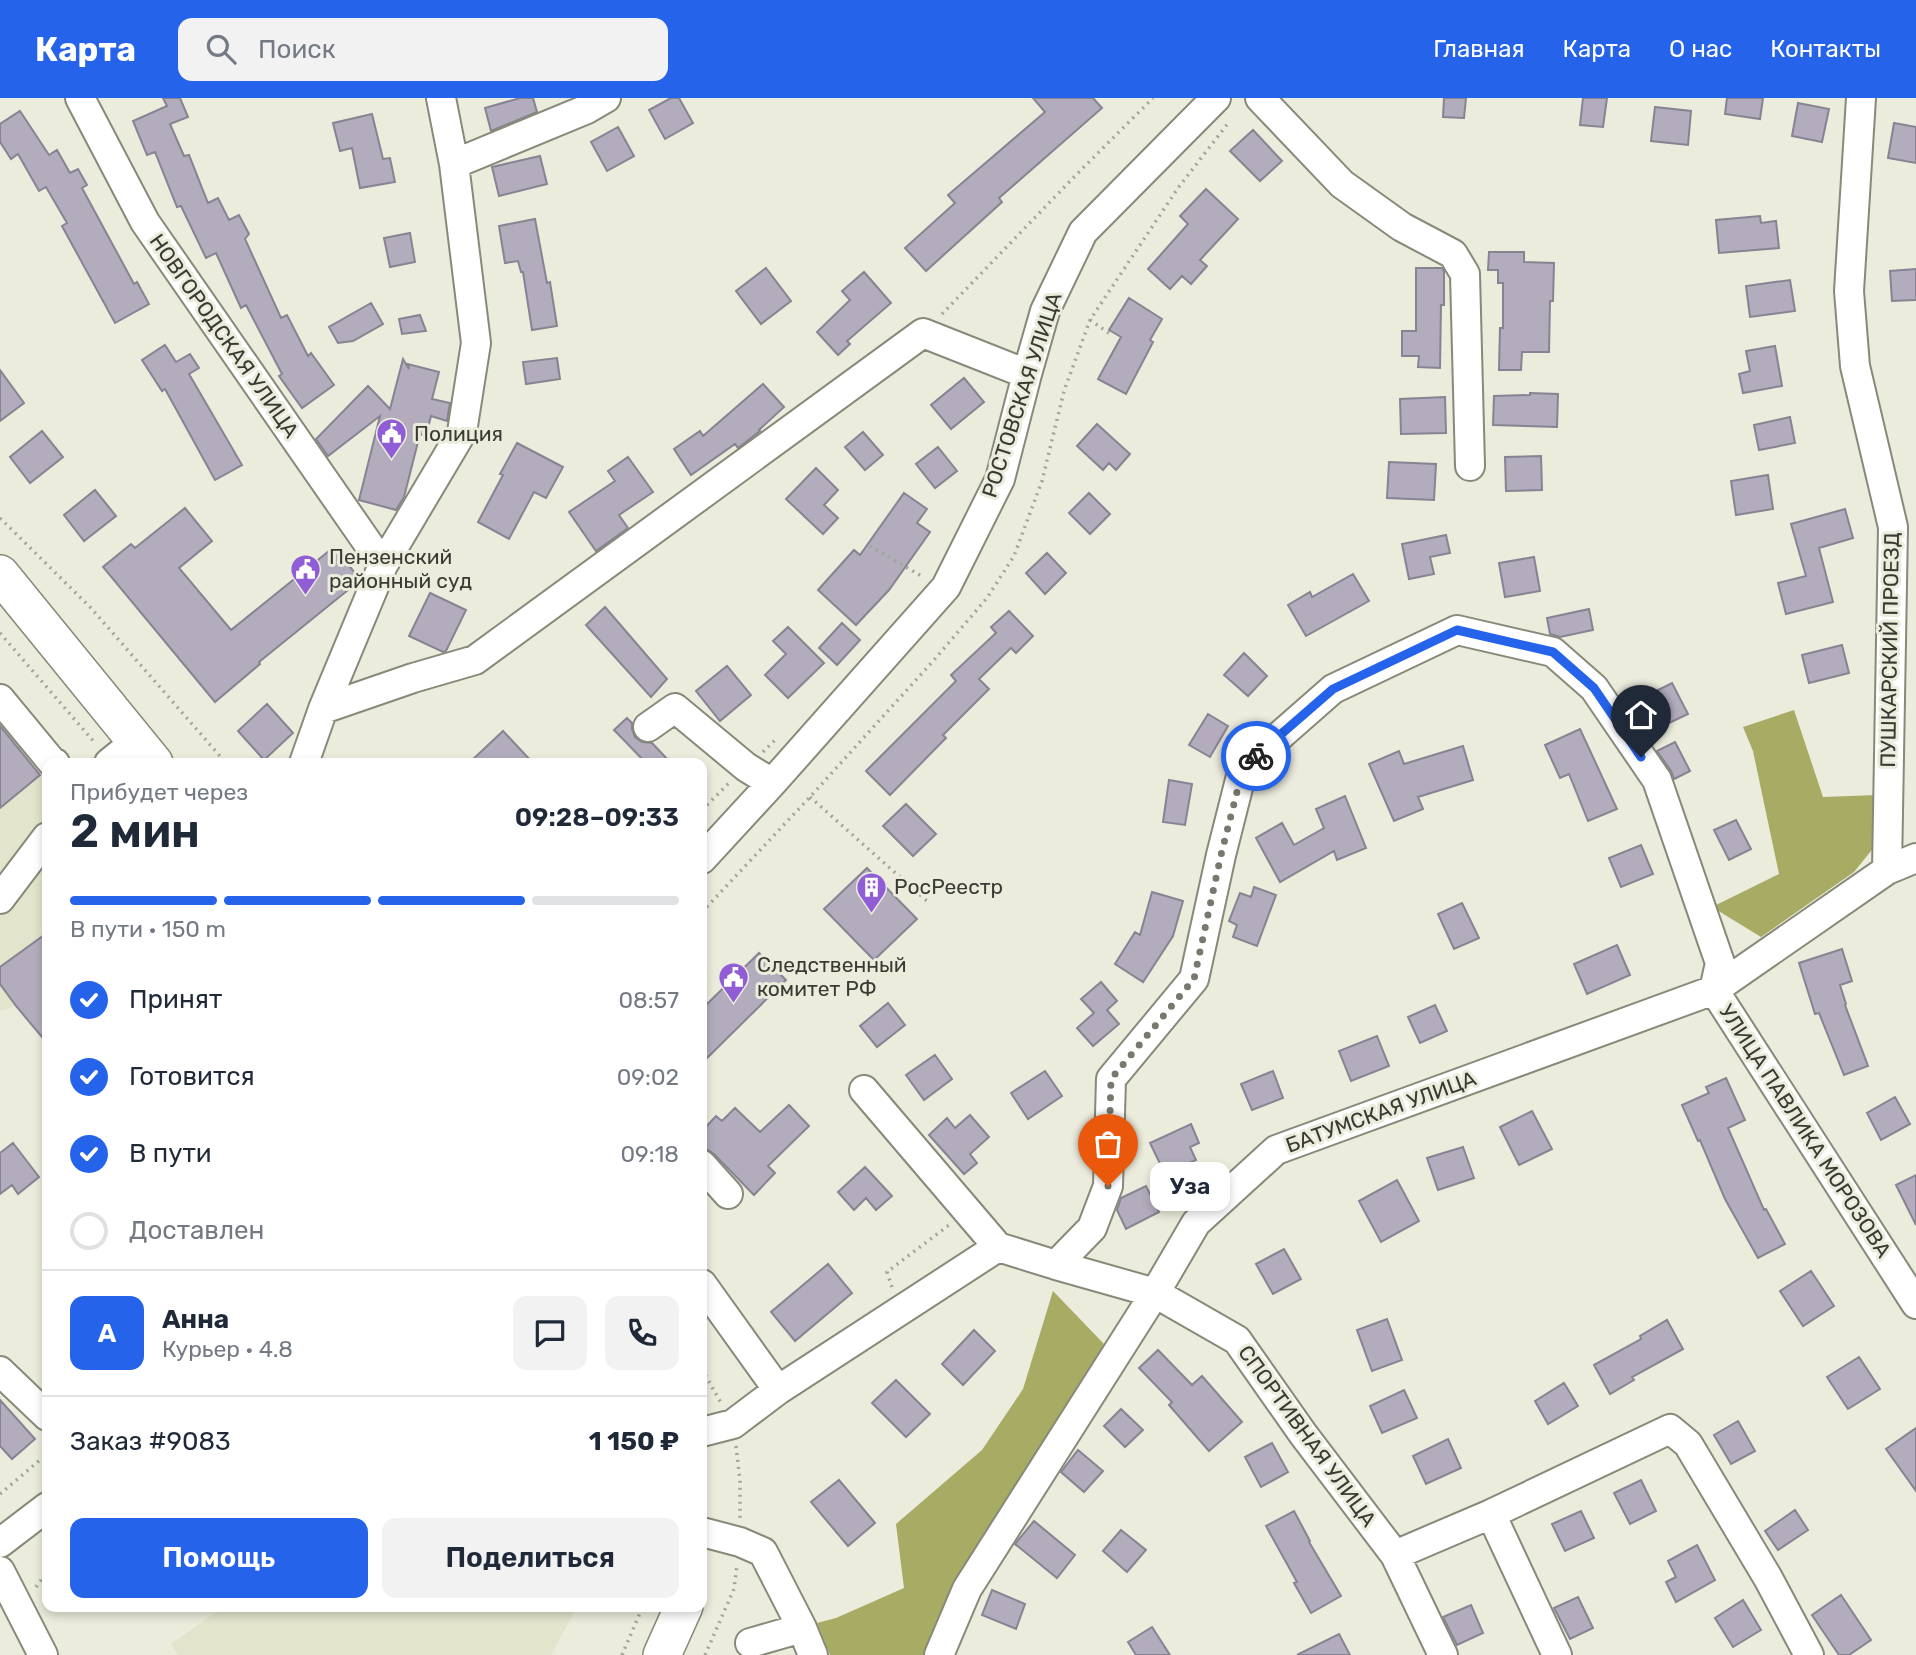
<!DOCTYPE html>
<html lang="ru">
<head>
<meta charset="utf-8">
<style>
  body { margin:0; font-family:Rubik,sans-serif; background:#f2f2f3; color:#1f2937; height:100vh; display:flex; flex-direction:column; font-size:26px; white-space:nowrap }
  * { box-sizing:border-box; margin:0 }
  p { font-size:23px; color:#747a83 }
  .icon { flex:none; width:38px; height:38px; fill:none; stroke:currentColor; stroke-width:2; stroke-linecap:round; stroke-linejoin:round }
  .map { position:relative; flex:1; overflow:hidden }
  .details { position:absolute; left:42px; top:660px; width:665px; height:854px; display:flex; flex-direction:column; background:#fff; border-radius:14px; box-shadow:0 4px 10px #0003 }
  .details>* { flex:none }
  .pin { position:absolute; display:grid; place-items:center; width:60px; height:60px; color:#fff; margin:-72px -30px; border-radius:50% 50% 50% 0; rotate:-45deg; box-shadow:0 0 7px #0007 }
  .pin .icon { rotate:45deg }
  .courier { position:absolute; display:grid; place-items:center; width:70px; height:70px; margin:-35px; border:5px solid #2563eb; border-radius:50%; background:#fff; color:#222; box-shadow:0 2px 9px #0007 }
  .bubble { position:absolute; height:49px; border-radius:14px; background:#fff; box-shadow:0 4px 10px #0003; font-size:23px; font-weight:600; line-height:49px; text-align:center }
  .summary em { font-style:normal; font-weight:600 }
  .summary div { display:flex; flex-direction:column-reverse }
  .summary { display:flex; align-items:center; justify-content:space-between; height:119px; padding:0 28px }
  h1 { font-size:46px; font-weight:600; line-height:52px }
  .bar { display:grid; grid-template-columns:repeat(4,1fr); gap:10px 7px; align-content:center; height:84px; padding:0 28px }
  .bar i { height:9px; border-radius:5px; background:#e0e1e3 }
  .bar .selected { background:#2563eb }
  .bar p { grid-column:span 4 }
  .line { display:flex; align-items:center; gap:18px; padding:0 28px; border-top:2px solid #e0e1e3 }
  .line div { flex:1 }
  .round { display:grid; place-items:center; flex:none; width:74px; height:74px; border-radius:14px; background:#f2f2f3 }
  ol { padding:0 28px; list-style:none }
  li { display:flex; align-items:center; gap:21px; height:77px }
  li p { margin-inline-start:auto }
  li .icon { padding:7px; border-radius:50%; background:#2563eb; color:#fff; stroke-width:4 }
  li:last-child { color:#747a83 }
  li i { width:38px; height:38px; border:4px solid #e0e1e3; border-radius:50% }
  .button { display:flex; gap:14px; margin-top:auto; padding:14px 28px }
  .button a { flex:1; height:80px; border-radius:14px; background:#2563eb; color:#fff; font-size:28px; font-weight:600; line-height:80px; text-align:center }
  .button a+a { background:#f2f2f3; color:#1f2937 }
  header { display:flex; align-items:center; gap:42px; box-sizing:border-box; height:98px; padding:0 35px; background:#2563eb; color:#fff }
  header strong { font-size:33px }
  nav { display:flex; gap:38px; margin-inline-start:auto; font-size:24px }
  .search { width:490px; height:63px; background:#f2f2f3; display:flex; align-items:center; gap:18px; box-sizing:border-box; padding:0 24px; border-radius:14px; color:#747a83; font-size:26px }
  .map>svg:first-child { display:block }
  .built { fill:#e2e4cb }
  .forest { fill:#a8ab64 }
  .building { fill:#b2acbc; stroke:#888392; stroke-width:2 }
  .lines { fill:none; stroke-linecap:round; stroke-linejoin:round }
  .minor-casing { stroke:#878979; stroke-width:32 }
  .major-casing { stroke:#878979; stroke-width:40 }
  .path { stroke:#a3a497; stroke-width:3.5; stroke-dasharray:2 5; stroke-linecap:butt }
  .minor { stroke:#fff; stroke-width:28 }
  .major { stroke:#fff; stroke-width:37 }
  .done { stroke:#77786e; stroke-width:7; stroke-dasharray:0 12.6 }
  .route { stroke:#2563eb; stroke-width:9 }
  .labels { text-anchor:middle; stroke-width:6; stroke-linejoin:round; paint-order:stroke }
  .street-label { font-size:21px; fill:#393a33; stroke:#ebecdc }
  .poi-label { font-size:21px; fill:#393a33; stroke:#ebecdc; text-anchor:start }
</style>
</head>
<body>
<header>
<strong>Карта</strong>
<div class="search"><svg class="icon" aria-label="search" viewBox="0 0 24 24"><circle cx="10" cy="10" r="6"/><path d="M15 15l6 6"/></svg>Поиск</div>
<nav><a>Главная</a><a>Карта</a><a>О нас</a><a>Контакты</a></nav>
</header>
<div class="map">
<svg width="1916" height="1557" viewBox="0 0 1916 1557">
  <rect width="100%" height="100%" fill="#ebecdc"/>
  <path class="built" d="M0,614l47,57v274l-31,-37 -16,5z
    M225,1508h352v1l-26,48h-373l-7,-11z"/>
  <path class="forest" d="M1794,612l29,87 54,-2 -2,51 -21,26 -93,65 -49,-30 67,-33 -26,-123 -10,-24z
    M1053,1193l51,53 -32,64 -145,247h-97l-13,-32 19,-5 68,-30 -8,-64 86,-74 41,-61z"/>
  <path class="building" d="M163,0h17l8,19 -18,7 14,32 5,-1 19,48 10,-5 11,22 10,-5 10,19 -4,5 36,79 6,-3 21,41 3,-3 23,32 -32,23 -23,-32 3,-2 -36,-69 -5,3 -25,-55 -10,5 -25,-52 -4,1 -22,-55 -8,3 -14,-34 34,-15z
    M520,0h13l4,14 -46,19 -6,-23z
    M671,0h8l14,25 -28,16 -16,-29z
    M1033,0h60l9,10 -103,90 3,4 -76,69 -21,-23 50,-45 -7,-8 97,-83z
    M1444,0h22l-2,20 -21,-1z
    M1583,0h24l-4,29 -23,-2z
    M1727,0h36l-3,21 -35,-5z
    M1798,5l31,6 -7,33 -30,-6z
    M1655,9l36,4 -3,34 -37,-4z
    M20,13l29,44 8,-5 13,23 8,-4 9,16 -5,3 52,96 3,-2 12,22 -34,19 -53,-97 5,-3 -21,-36 -7,4 -21,-37 -7,5 -11,-17v-18z
    M372,16l11,45 7,-1 5,24 -35,6 -8,-40 -12,3 -7,-28z
    M1894,25l22,4v36l-28,-5z
    M618,29l16,29 -27,15 -16,-29z
    M1253,32l29,31 -22,20 -30,-30z
    M540,58l7,28 -48,12 -7,-29z
    M1206,91l32,30 -38,41 7,6 -16,18 -9,-8 -12,13 -22,-20 40,-45 -8,-8z
    M1760,118l1,7 15,-2 3,27 -60,5 -3,-33z
    M535,121l12,64 3,-1 7,44 -25,4 -9,-58h-2l-3,-11 -13,2 -6,-37z
    M410,135l5,29 -25,5 -6,-29z
    M1489,154h35v10l30,1 -1,38h-3l-1,51h-27l-1,18h-22l1,-42h3v-45h-5v-13h-10z
    M766,170l25,33 -30,23 -25,-33z
    M1416,170h26l2,3v34h-3l-1,63 -22,-1 1,-11h-17v-25h14z
    M1916,171v31l-24,1 -2,-30z
    M864,174l27,31 -44,38 3,3 -12,11 -21,-23 33,-32 -8,-9z
    M1790,182l5,31 -45,6 -4,-31z
    M1129,200l33,21 -12,21 3,2 -27,52 -28,-15 23,-42 -12,-7z
    M371,205l12,21 -30,17 -15,2 -9,-16z
    M420,217l6,16 -24,3 -3,-15z
    M165,247l11,17 14,-8 9,14 -10,6 53,91 -27,15 -50,-91 -3,2 -20,-31z
    M1775,248l7,40 -39,7 -4,-19 11,-3 -4,-20z
    M557,260l3,21 -34,5 -3,-22z
    M403,261l6,10 -1,-5 31,8 -7,27 18,4 -3,18 -16,-5 -5,20 -6,-2 -16,63 -8,13 -37,-10 21,-84 -52,40 -12,-17 52,-53 22,23z
    M0,272l24,33 -24,18z
    M964,280l20,24 -33,27 -20,-24z
    M763,286l21,23 -25,23 1,1 -22,17 -3,-4 -44,31 -17,-26 26,-18 3,5z
    M1530,295l28,1 -1,33 -64,-2 1,-29 36,-1z
    M1445,299l1,36 -45,1 -1,-35z
    M1790,319l5,26 -36,7 -5,-25z
    M1097,326l33,30 -14,16 -7,-7 -6,7 -26,-24z
    M42,333l21,26 -33,26 -20,-26z
    M863,334l20,23 -18,15 -20,-23z
    M517,345l46,24 -17,31 -12,-6 -25,47 -31,-17 25,-47 -3,-1z
    M938,349l19,24 -22,17 -19,-24z
    M1541,358l1,34 -36,1 -1,-34z
    M628,359l25,35 -34,23 9,13 -32,23 -27,-39 46,-31 -7,-10z
    M1389,364l47,2 -2,36 -47,-2z
    M816,370l22,22 -14,15 14,13 -15,16 -37,-35z
    M1768,377l5,34 -37,6 -5,-34z
    M95,392l21,26 -32,25 -20,-26z
    M904,395l23,16 -10,14 13,9 -41,58 -33,35 -38,-35 36,-40 6,5z
    M1089,395l21,21 -20,20 -21,-21z
    M185,410l27,33 -33,27 52,62 103,-83 25,31 -1,4 -99,80 1,2 -45,38 -112,-135 28,-23 4,4z
    M1845,411l8,29 -34,10 14,54 -47,12 -8,-31 28,-7 -15,-52z
    M1446,437l4,18 -20,4 4,17 -25,5 -7,-35z
    M1047,455l19,20 -21,21 -19,-21z
    M1534,459l6,34 -35,6 -6,-34z
    M1353,476l16,27 -63,35 -18,-31 22,-13 2,5z
    M430,495l36,17 -20,41 -3,1 -34,-16z
    M605,509l62,72 -16,18 -65,-72z
    M1589,511l4,21 -33,7 -10,-3 -3,-16z
    M1009,513l24,25 -17,17 -5,-5 -32,31 10,10 -46,46 3,3 -56,57 -24,-24 90,-90 -5,-6 45,-42 -5,-6z
    M842,525l18,17 -23,25 -18,-17z
    M788,529l36,36 -36,35 -23,-23 21,-21 -13,-13z
    M1842,547l7,28 -40,10 -7,-28z
    M1244,555l23,23 -19,20 -24,-21z
    M727,568l24,29 -31,26 -24,-30z
    M1672,585l16,31 -25,12 -15,-31z
    M267,606l26,29 -29,27 -26,-29z
    M1208,616l20,12 -18,31 -21,-12z
    M627,620l5,5v6l3,8 7,5 10,1 19,20h-25l-32,-33z
    M0,628l40,49 -40,33z
    M1580,631l37,80 -29,12 -19,-47 -9,4 -15,-33z
    M503,633l30,32h-64z
    M1675,644l15,29 -16,8 -3,-8 -14,-20z
    M1463,648l10,34 -55,17 5,12 -29,12 -25,-57 30,-13 5,13z
    M1169,682l23,4 -7,41 -22,-3z
    M1345,698l21,52 -29,12 -3,-9 -54,31 -24,-44 26,-15 12,22 30,-17 -8,-19z
    M906,706l30,30 -23,22 -30,-30z
    M1736,722l15,29 -22,11 -15,-30z
    M1641,747l12,29 -32,13 -12,-29z
    M867,770l50,51 -43,41 -50,-51z
    M1254,789l22,8 -19,51 -24,-9 4,-12 -8,-4 11,-28 11,4z
    M1152,794l31,9 -10,35 -30,46 -28,-18 20,-32 5,3z
    M1462,805l17,35 -25,11 -16,-35z
    M47,835v110l-31,-37 -16,-22v-17z
    M1617,847l13,30 -43,19 -13,-30z
    M1842,851l10,32 -12,4 6,19 -1,1 23,61 -24,9 -25,-62 -4,1 -16,-51z
    M759,855l27,27 -84,83v-54z
    M1101,884l16,19 -10,9 12,14 -26,22 -16,-18 17,-15 -13,-14z
    M888,905l17,22 -28,22 -17,-21z
    M1435,907l12,26 -27,12 -12,-26z
    M1377,938l12,30 -38,15 -12,-30z
    M935,957l17,24 -28,21 -18,-25z
    M1045,973l17,25 -34,23 -17,-26z
    M1273,973l10,27 -31,12 -11,-26z
    M1726,980l19,42 -17,8 36,82 2,-1 19,35 -27,14 -33,-59 -25,-59 -2,1 -16,-36 27,-12 -3,-6z
    M1895,999l15,27 -29,16 -14,-27z
    M789,1007l20,21 -41,40 7,7 -21,22 -40,-41 -12,-8v-15l14,-15 6,5 13,-13 25,24z
    M1532,1013l20,38 -33,16 -19,-38z
    M970,1017l19,22 -19,17 7,9 -13,11 -35,-39 18,-17 8,10z
    M1191,1026l8,19 -9,4 6,13 -31,14 -15,-31z
    M13,1045l26,34 -21,17 -6,-9 -12,9v-41z
    M1463,1049l11,31 -36,12 -11,-32z
    M865,1069l27,29 -16,14 -10,-12 -12,12 -16,-18z
    M1916,1077v50l-20,-40z
    M1397,1082l22,41 -38,21 -22,-41z
    M1146,1088l13,26 -33,17 -9,-19 4,-12z
    M1284,1151l17,30 -28,15 -17,-30z
    M828,1166l24,29 -57,48 -24,-29z
    M1811,1173l23,35 -31,20 -23,-35z
    M1387,1221l15,41 -30,11 -15,-41z
    M1667,1222l16,29 -51,28 2,3 -24,14 -16,-29 47,-26 -1,-3z
    M974,1232l21,21 -32,34 -21,-21z
    M1158,1252l34,35 10,-9 40,46 -33,29 -40,-46 3,-3 -33,-34z
    M1859,1259l21,32 -32,20 -21,-32z
    M896,1282l34,34 -24,23 -34,-34z
    M1564,1285l14,23 -30,18 -13,-23z
    M1404,1292l13,28 -35,15 -12,-27z
    M0,1302l35,39 -23,20 -12,-13z
    M1121,1311l22,21 -18,17 -21,-21z
    M1738,1323l17,30 -24,13 -17,-29z
    M1916,1330v63l-30,-42z
    M1448,1341l13,29 -35,16 -13,-28z
    M1272,1345l16,29 -27,15 -16,-30z
    M1078,1352l25,21 -19,21 -23,-20z
    M839,1382l36,43 -27,23 -37,-44z
    M1641,1382l15,31 -26,13 -16,-31z
    M1795,1412l13,20 -30,20 -13,-19z
    M1294,1413l16,30 -1,1 32,54 -30,17 -17,-30 3,-1 -31,-56z
    M1581,1413l13,27 -29,13 -13,-27z
    M1034,1423l41,34 -18,23 -42,-34z
    M1121,1432l25,20 -19,22 -24,-21z
    M1697,1447l18,35 -39,22 -10,-20 10,-5 -8,-16z
    M992,1492l33,14 -9,25 -34,-14z
    M1841,1497l30,45 -22,15h-10l-27,-40z
    M1578,1499l15,31 -23,11 -16,-31z
    M1743,1502l18,30 -28,17 -18,-29z
    M1471,1507l12,28 -26,12 -14,-28z
    M1152,1529l18,28h-34l-8,-13z
    M1339,1536l11,21h-53z"/>
  <g class="lines">
    <defs>
      <path id="minor" d="M80,0l65,124 238,343
        M1260,0l82,86 60,43 51,27 12,20 5,192
        M1861,0l-12,193 6,75 38,161 -6,343
        M454,66l133,-55 19,-11
        M0,601l52,63 3,1
        M323,611l90,-31 62,-18 448,-327 104,41
        M648,629l27,-19 71,59 26,16
        M109,665l27,-22
        M304,665l19,-54 60,-144 79,-133 14,-89 -22,-179 -13,-66
        M702,761l70,-76 174,-196 54,-108 27,-105 18,-63 38,-79 133,-134
        M0,801l47,-62
        M864,992l134,157
        M702,1067l26,29
        M1056,1167l99,28 82,47 66,94 92,121 48,100
        M702,1186l76,106
        M0,1273l47,45
        M702,1334l31,-8 45,-34 220,-143 58,18 36,-37 16,-42 3,-107 83,-100 27,-124 22,-87 90,-79 124,-59 96,22 41,36 63,92 63,183 -6,27 202,314
        M1491,1416l66,141
        M702,1434l38,10 23,10 39,76 11,27
        M0,1445l47,-36
        M1395,1457l96,-41 179,-85 18,15 80,134 41,77
        M0,1473l43,84
        M750,1545l52,-15
        M939,1557l28,-66 188,-296 41,-70 80,-73 438,-160 173,-120 29,-12"/>
      <path id="major" d="M0,476l154,189
        M662,1557l22,-49"/>
    </defs>
    <use href="#minor" class="minor-casing"/>
    <use href="#major" class="major-casing"/>
    <path class="path" d="M942,216l133,-138 78,-78
      M1090,222l23,16
      M0,420l91,90 135,155
      M870,448l53,31
      M0,535l95,110
      M763,654l12,-12
      M810,699l118,105
      M702,712l27,-27
      M702,814l108,-115 124,-137 53,-62 27,-42 28,-75 22,-90 26,-71 88,-132 51,-66
      M892,1189l-5,-15 62,-47
      M702,1271l19,34
      M736,1348l4,35v38
      M0,1396l47,-40
      M36,1489l11,-15
      M622,1557l21,-49
      M705,1557l29,-66 3,-24"/>
    <use href="#minor" class="minor"/>
    <use href="#major" class="major"/>
  </g>
  <g class="lines">
    <path class="done" d="M1108,1088l3,-107 83,-100 27,-124 22,-87 13,-12"/>
    <path class="route" d="M1256,658l77,-67 124,-59 96,22 41,36 47,69"/>
  </g>
  <defs>
    <symbol id="civic-pin" viewBox="-11 -11 22 30"><path d="M0 17L-7.5 6A9.5 9.5 0 1 1 7.5 6Z" fill="#915dd6" stroke="#ebecdc"/><path d="M-.6-6.5H3V-4.5H.6V-3L4-1V1h2V6H-6V1h2V-1L-.6-3ZM-1.2 2.5V6h2.4V2.5Z" fill="#fff"/></symbol>
    <symbol id="building-pin" viewBox="-11 -11 22 30"><path d="M0 17L-7.5 6A9.5 9.5 0 1 1 7.5 6Z" fill="#915dd6" stroke="#ebecdc"/><path d="M-4-6H4V6H1V3H-1V6H-4ZM-2.5-4.3h1.7v1.8h-1.7ZM.8-4.3h1.7v1.8H.8ZM-2.5-1h1.7V.8h-1.7ZM.8-1h1.7V.8H.8Z" fill="#fff"/></symbol>
  </defs>
  <g fill-rule="evenodd">
    <use href="#civic-pin" x="374" y="318" width="35" height="47"/>
    <use href="#civic-pin" x="288" y="454" width="35" height="47"/>
    <use href="#building-pin" x="854" y="772" width="35" height="47"/>
    <use href="#civic-pin" x="716" y="862" width="35" height="47"/>
  </g>
  <g class="labels">
    <g class="street-label">
      <text transform="translate(224 238) rotate(55)" y="7">НОВГОРОДСКАЯ УЛИЦА</text>
      <text transform="translate(1022 297) rotate(-72)" y="7">РОСТОВСКАЯ УЛИЦА</text>
      <text transform="translate(1890 552) rotate(-89)" y="7">ПУШКАРСКИЙ ПРОЕЗД</text>
      <text transform="translate(1381 1014) rotate(-20)" y="7">БАТУМСКАЯ УЛИЦА</text>
      <text transform="translate(1805 1033) rotate(57)" y="7">УЛИЦА ПАВЛИКА МОРОЗОВА</text>
      <text transform="translate(1307 1338) rotate(54)" y="7">СПОРТИВНАЯ УЛИЦА</text>
    </g>
    <g class="poi-label">
      <text x="414" y="343">Полиция</text>
      <text x="329" y="466">Пензенский<tspan x="329" dy="24">районный суд</tspan></text>
      <text x="894" y="796">РосРеестр</text>
      <text x="757" y="874">Следственный<tspan x="757" dy="24">комитет РФ</tspan></text>
    </g>
  </g>
</svg>
<div class="pin" style="left:1108px;top:1088px;background:#ea580c"><svg class="icon" aria-label="bag" viewBox="0 0 24 24"><path d="M5 8h14l-1 12H6zM9 8a3 3 0 0 1 6 0"/></svg></div>
<div class="pin" style="left:1641px;top:659px;background:#1f2937"><svg class="icon" aria-label="home" viewBox="0 0 24 24"><path d="M3 11l9-7 9 7M6 9v11h12V9"/></svg></div>
<div class="courier" style="left:1256px;top:658px"><svg class="icon" aria-label="bike" viewBox="0 0 24 24"><circle cx="6" cy="16" r="4"/><circle cx="18" cy="16" r="4"/><path d="M6 16l4-8h5l3 8M10 8l3 8H6M13 5h3"/></svg></div>
<div class="bubble" style="left:1150px;top:1064px;width:80px">Уза</div>
<section class="details">
<div class="summary"><div><h1>2 мин</h1><p>Прибудет через</p></div><em>09:28–09:33</em></div>
<div class="bar"><i class="selected"></i><i class="selected"></i><i class="selected"></i><i></i><p>В пути · 150 m</p></div>
<ol>
<li><svg class="icon" aria-label="check" viewBox="0 0 24 24"><path d="M5 12l5 5 9-10"/></svg>Принят<p>08:57</p></li>
<li><svg class="icon" aria-label="check" viewBox="0 0 24 24"><path d="M5 12l5 5 9-10"/></svg>Готовится<p>09:02</p></li>
<li><svg class="icon" aria-label="check" viewBox="0 0 24 24"><path d="M5 12l5 5 9-10"/></svg>В пути<p>09:18</p></li>
<li><i></i>Доставлен</li>
</ol>
<div class="line" style="height:126px"><b class="round" style="background:#2563eb;color:#fff">А</b><div><b>Анна</b><p>Курьер · 4.8</p></div><a class="round"><svg class="icon" aria-label="chat" viewBox="0 0 24 24"><path d="M4 5h16v11H9l-5 4z"/></svg></a><a class="round"><svg class="icon" aria-label="phone" viewBox="0 0 24 24"><path d="M5 4h4l2 5-3 2q2 4 5 5l2-3 5 2v4C11 20 4 13 5 4z"/></svg></a></div>
<div class="line" style="height:91px"><div>Заказ #9083</div><b>1 150 ₽</b></div>
<div class="button"><a>Помощь</a><a>Поделиться</a></div>
</section>
</div>
</body>
</html>
